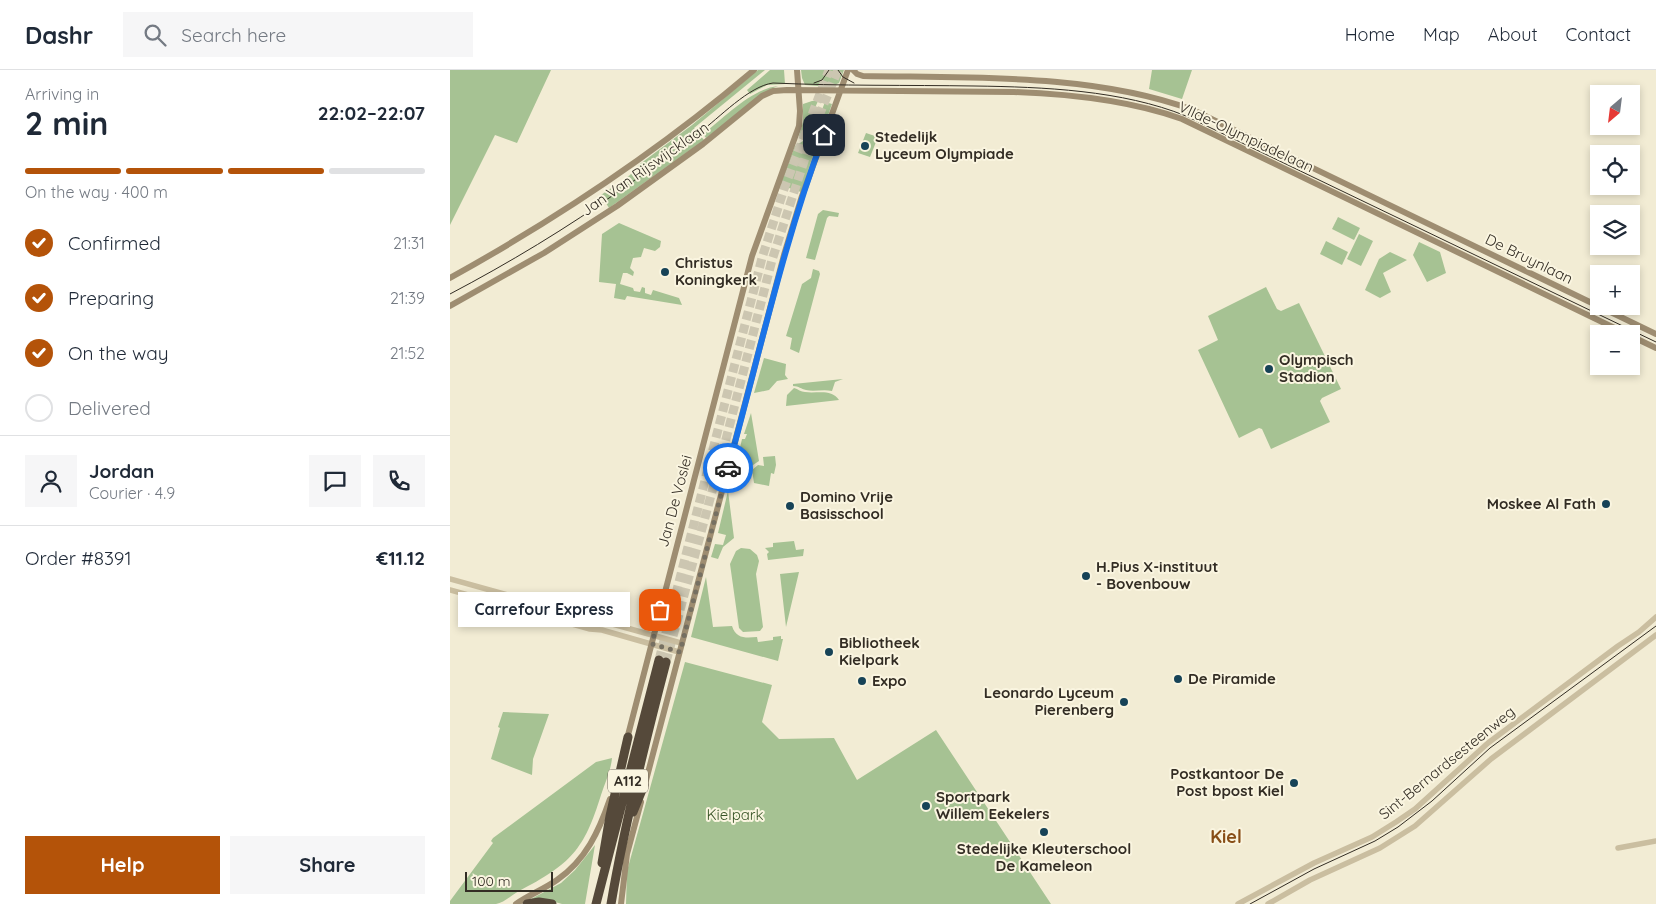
<!DOCTYPE html>
<html lang="en">
<head>
<meta charset="utf-8">
<style>
  body { margin:0; font-family:Quicksand,sans-serif; background:#f6f6f7; color:#1f2937; height:100vh; display:flex; flex-direction:column; font-size:19px; white-space:nowrap }
  * { box-sizing:border-box; margin:0 }
  p { font-size:16px; color:#747a83 }
  .icon { flex:none; width:28px; height:28px; fill:none; stroke:currentColor; stroke-width:2; stroke-linecap:round; stroke-linejoin:round }
  .map { position:relative; flex:1; overflow:hidden }
  .panel { display:flex; flex-direction:column; background:#fff; width:450px }
  .panel>* { flex:none }
  .needle { width:32px; rotate:208deg }
  .controls { position:absolute; left:1140px; top:15px; display:grid; gap:10px }
  .controls a { display:grid; place-items:center; width:50px; height:50px; border-radius:0px; background:#fff; box-shadow:0 2px 8px #0003; font-size:25px }
  .scale { position:absolute; left:15px; bottom:12px; width:88px; box-sizing:border-box; padding-left:5px; border:2px solid #332d24; border-top:0; font-size:14px; line-height:18px; white-space:nowrap; color:#332d24; -webkit-text-stroke:4px #faf5e0; paint-order:stroke }
  .pin { position:absolute; display:grid; place-items:center; width:42px; height:42px; color:#fff; margin:-21px; border-radius:10px; box-shadow:0 2px 8px #0006 }
  .courier { position:absolute; display:grid; place-items:center; width:50px; height:50px; margin:-25px; border:4px solid #1a73e8; border-radius:50%; background:#fff; color:#222; box-shadow:0 1px 6px #0007 }
  .bubble { position:absolute; height:35px; border-radius:0px; background:#fff; box-shadow:0 2px 8px #0003; font-size:16px; font-weight:700; line-height:35px; text-align:center }
  .summary em { font-style:normal; font-weight:700 }
  .summary div { display:flex; flex-direction:column-reverse }
  .summary { display:flex; align-items:center; justify-content:space-between; height:85px; padding:0 25px }
  h1 { font-size:32px; font-weight:700; line-height:38px }
  .bar { display:grid; grid-template-columns:repeat(4,1fr); gap:8px 5px; align-content:center; height:60px; padding:0 25px }
  .bar i { height:6px; border-radius:4px; background:#e0e1e3 }
  .bar .selected { background:#b45309 }
  .bar p { grid-column:span 4 }
  .line { display:flex; align-items:center; gap:12px; padding:0 25px; border-top:1px solid #e0e1e3 }
  .line div { flex:1 }
  .round { display:grid; place-items:center; flex:none; width:52px; height:52px; border-radius:0px; background:#f6f6f7 }
  ol { padding:0 25px; list-style:none }
  li { display:flex; align-items:center; gap:15px; height:55px }
  li p { margin-inline-start:auto }
  li .icon { padding:5px; border-radius:50%; background:#b45309; color:#fff; stroke-width:4 }
  li:last-child { color:#747a83 }
  li i { width:28px; height:28px; border:2px solid #e0e1e3; border-radius:50% }
  .action { display:flex; gap:10px; margin-top:auto; padding:10px 25px }
  .action a { flex:1; height:58px; border-radius:0px; background:#b45309; color:#fff; font-size:20px; font-weight:700; line-height:58px; text-align:center }
  .action a+a { background:#f6f6f7; color:#1f2937 }
  header { display:flex; align-items:center; gap:30px; box-sizing:border-box; height:70px; padding:0 25px; background:#fff; border-bottom:1px solid #e0e1e3 }
  header strong { font-size:24px }
  nav { display:flex; gap:28px; margin-inline-start:auto; font-size:18px }
  .search { width:350px; height:45px; background:#f6f6f7; display:flex; align-items:center; gap:12px; box-sizing:border-box; padding:0 18px; border-radius:0px; color:#747a83; font-size:19px }
  main { display:flex; flex:1; min-height:0 }
  .map>svg:first-child { display:block }
  .green { fill:#a6c293 }
  .lines { fill:none; stroke-linecap:round; stroke-linejoin:round }
  .motorway-tunnel { stroke:#ccc6b1; stroke-width:9; stroke-dasharray:9 4.5; stroke-linecap:butt }
  .tertiary { stroke:#cabea0; stroke-width:5.5 }
  .secondary { stroke:#9e8d71; stroke-width:6 }
  .motorway { stroke:#55493a; stroke-width:9 }
  .tram { stroke:#332d24; stroke-width:1 }
  .done { stroke:#767062; stroke-width:5; stroke-dasharray:0 9 }
  .route { stroke:#1a73e8; stroke-width:6 }
  .poi-dot { fill:#174357; stroke:#faf5e0; stroke-width:2 }
  .labels { text-anchor:middle; stroke-width:4; stroke-linejoin:round; paint-order:stroke }
  .shield { fill:#faf5e0; stroke:#6f695c; stroke-width:1 }
  .shield-label { font-size:14px; font-weight:bold; fill:#332d24 }
  .poi-label { font-size:15px; font-weight:bold; fill:#332d24; stroke:#faf5e0; text-anchor:start }
  .street-label { font-size:15px; fill:#332d24; stroke:#faf5e0 }
  .park-label { font-size:15px; fill:#375326; stroke:#faf5e0 }
  .quarter-label { font-size:18px; font-weight:bold; fill:#884e17; stroke:#faf5e0 }
</style>
</head>
<body>
<header>
<strong>Dashr</strong>
<div class="search"><svg class="icon" aria-label="search" viewBox="0 0 24 24"><circle cx="10" cy="10" r="6"/><path d="M15 15l6 6"/></svg>Search here</div>
<nav><a>Home</a><a>Map</a><a>About</a><a>Contact</a></nav>
</header>
<main>
<section class="panel">
<div class="summary"><div><h1>2 min</h1><p>Arriving in</p></div><em>22:02–22:07</em></div>
<div class="bar"><i class="selected"></i><i class="selected"></i><i class="selected"></i><i></i><p>On the way · 400 m</p></div>
<ol>
<li><svg class="icon" aria-label="check" viewBox="0 0 24 24"><path d="M5 12l5 5 9-10"/></svg>Confirmed<p>21:31</p></li>
<li><svg class="icon" aria-label="check" viewBox="0 0 24 24"><path d="M5 12l5 5 9-10"/></svg>Preparing<p>21:39</p></li>
<li><svg class="icon" aria-label="check" viewBox="0 0 24 24"><path d="M5 12l5 5 9-10"/></svg>On the way<p>21:52</p></li>
<li><i></i>Delivered</li>
</ol>
<div class="line" style="height:90px"><a class="round"><svg class="icon" aria-label="person" viewBox="0 0 24 24"><circle cx="12" cy="8" r="4"/><path d="M4 21q1-7 8-7t8 7"/></svg></a><div><b>Jordan</b><p>Courier · 4.9</p></div><a class="round"><svg class="icon" aria-label="chat" viewBox="0 0 24 24"><path d="M4 5h16v11H9l-5 4z"/></svg></a><a class="round"><svg class="icon" aria-label="phone" viewBox="0 0 24 24"><path d="M5 4h4l2 5-3 2q2 4 5 5l2-3 5 2v4C11 20 4 13 5 4z"/></svg></a></div>
<div class="line" style="height:65px"><div>Order #8391</div><b>€11.12</b></div>
<div class="action"><a>Help</a><a>Share</a></div>
</section>
<div class="map">
<svg width="1206" height="834" viewBox="0 0 1206 834">
  <rect width="100%" height="100%" fill="#f2ecd4"/>
  <path class="green" d="M0,0h101l-34,73 -22,-8 -45,90z
    M308,0h7l-71,58 10,12 -95,68 -8,-13 29,-20 10,-11 52,-39z
    M320,0h14l1,14 -18,1 -17,9 -3,-4z
    M351,0h43l-5,13 -9,4 -25,-2 -3,-7z
    M702,0h40l-10,29 -33,-10z
    M328,16l-7,3 -65,49 -3,-4c21,-16 48,-45 75,-48z
    M362,31h6l-7,16 7,3 7,-18 7,2 -14,40 -6,-6 5,-12 -9,-3 -4,10 5,2 -1,1h-9l4,-14v-18z
    M416,63l12,4 -8,20 -12,-4z
    M353,71l8,3 3,9 -13,39 -21,-7 15,-39z
    M373,140l16,3 -1,4 -9,-1 -2,2 -12,42 -9,-2 12,-44z
    M888,147l22,11 -6,12 -22,-11z
    M169,153l42,18 -1,6 -5,4 -11,-3 -3,9 -8,1 -3,10 4,4 -1,4 -6,-3h-4l-3,11 13,4 1,3 6,1 2,-5 3,1v5l6,2 2,-5 26,8 3,7 -55,-9 -2,4 -11,-2 2,-14 -17,-2 3,-48z
    M909,164l14,7 -12,25 -14,-7z
    M876,171l22,11 -6,13 -22,-11z
    M969,172l21,10 6,21 -19,9 -14,-27z
    M940,182l17,8 -24,13 8,19 -11,6 -15,-8 14,-31z
    M363,199l6,2 1,3 -21,79 -9,-4 2,-11 -6,-2 16,-52 9,-6z
    M816,217l11,22 4,2 18,-8 42,86 -19,9 -2,3 10,21 -59,27 -9,-20 -3,-1 -20,10 -41,-88 20,-10 -10,-24z
    M314,288l22,6 -1,11 3,4 -11,2 -8,9 -15,3z
    M393,309l-8,3 -3,9c-9,-2 -18,1 -26,-1 -5,-1 -7,-4 -13,-4v-2z
    M344,318c4,1 7,4 11,4 12,2 26,-4 34,8l-53,6 1,-11z
    M301,343l8,48 -12,8 -11,-4 6,-26h3l2,-5h-3z
    M325,386l1,9 -2,9 -3,-1 -2,13 -15,-3 -2,-13 6,-5 6,1 -1,-9z
    M278,421l6,47 -11,9 -5,12 -7,-2 4,-13 8,1 3,-10 -8,-2z
    M344,471l2,9 8,-1 -1,7 -35,4 -1,-6 2,-2 -4,-4 8,-1v-4z
    M291,478l9,1 7,6 2,6 -3,13 7,53 -3,4 -17,1 -4,-4 -9,-64 6,-13z
    M349,502l-13,55 -6,-53z
    M256,507l7,50 19,-1c4,13 14,12 25,11l1,5 15,-2v-3l8,-1v3h2l-5,22 -87,-24z
    M235,592l87,23 -10,37 17,17 55,-1 23,42 79,-50 115,174h-425l1,-33z
    M53,642l46,2 -16,45 -1,16 -41,-16 9,-31 -2,-1z
    M162,688c-1,12 -7,25 -11,37 -17,55 -30,69 -82,96 -6,3 -15,12 -23,13 -14,0 -31,0 -46,0v-3l43,-58 -2,-2 2,-3 103,-76z
    M145,775l-10,59h-23l-17,-5h-14l30,-16 14,-13z"/>
  <g class="lines">
    <path class="motorway-tunnel" d="M209,590l103,-402 22,-69 45,-119
      M216,592l58,-215 48,-187 46,-142 20,-48"/>
    <path class="tertiary" d="M0,509l231,64
      M0,520l140,39 12,1 77,22
      M1168,778l38,-7
      M788,834l76,-41 58,-26 24,-15 19,-13 73,-66 130,-97 21,-14 17,-15
      M818,834l42,-24 70,-32 35,-22 76,-67 165,-124"/>
    <path class="secondary" d="M403,0l4,4 6,2c105,2 230,-3 330,34l463,224
      M0,208c108,-60 210,-128 304,-208
      M0,236l94,-53 73,-47 86,-62 59,-48 11,-5 14,-1 227,2c56,2 115,8 168,27l445,215
      M1181,266l25,12
      M177,669l125,-483 47,-130 1,-15 -3,-41
      M194,718l140,-533 18,-59 46,-126
      M66,834c13,-9 28,-15 41,-24 29,-20 42,-49 53,-81
      M171,834l6,-50 14,-52"/>
    <path class="motorway" d="M183,742l11,-27
      M152,793l8,-47 18,-79
      M77,834l12,-2 13,2
      M146,834l63,-244
      M161,834c14,-82 34,-162 55,-242"/>
    <path class="tram" d="M388,0l5,7 11,6
      M364,13l8,-3 7,-10
      M0,224c59,-31 117,-66 172,-105 26,-18 52,-36 77,-56 20,-15 50,-47 74,-50 67,3 135,2 202,3 68,1 147,4 211,30l470,226
      M800,834l64,-35 61,-28 23,-14 34,-26 58,-53 166,-122"/>
  </g>
  <g class="lines">
    <path class="done" d="M210,540l-8,34 28,8 48,-184"/>
    <path class="route" d="M278,398c31,-112 55,-224 96,-333"/>
  </g>
  <g class="poi-dot">
    <circle cx="415" cy="76" r="5"/>
    <circle cx="215" cy="202" r="5"/>
    <circle cx="819" cy="299" r="5"/>
    <circle cx="1156" cy="434" r="5"/>
    <circle cx="340" cy="436" r="5"/>
    <circle cx="636" cy="506" r="5"/>
    <circle cx="379" cy="582" r="5"/>
    <circle cx="728" cy="609" r="5"/>
    <circle cx="412" cy="611" r="5"/>
    <circle cx="674" cy="632" r="5"/>
    <circle cx="844" cy="713" r="5"/>
    <circle cx="476" cy="736" r="5"/>
    <circle cx="594" cy="762" r="5"/>
  </g>
  <g class="labels">
    <rect class="shield" x="158" y="699.5" width="40" height="23" rx="4"/>
    <g class="shield-label">
      <text x="178" y="716">A112</text>
    </g>
    <g class="poi-label">
      <text x="425" y="72">Stedelijk<tspan x="425" dy="17">Lyceum Olympiade</tspan></text>
      <text x="225" y="198">Christus<tspan x="225" dy="17">Koningkerk</tspan></text>
      <text x="829" y="295">Olympisch<tspan x="829" dy="17">Stadion</tspan></text>
      <text x="350" y="432">Domino Vrije<tspan x="350" dy="17">Basisschool</tspan></text>
      <text x="1146" y="439" text-anchor="end">Moskee Al Fath</text>
      <text x="646" y="502">H.Pius X-instituut<tspan x="646" dy="17">- Bovenbouw</tspan></text>
      <text x="389" y="578">Bibliotheek<tspan x="389" dy="17">Kielpark</tspan></text>
      <text x="738" y="614">De Piramide</text>
      <text x="422" y="616">Expo</text>
      <text x="664" y="628" text-anchor="end">Leonardo Lyceum<tspan x="664" dy="17">Pierenberg</tspan></text>
      <text x="834" y="709" text-anchor="end">Postkantoor De<tspan x="834" dy="17">Post bpost Kiel</tspan></text>
      <text x="486" y="732">Sportpark<tspan x="486" dy="17">Willem Eekelers</tspan></text>
      <text x="594" y="784" text-anchor="middle">Stedelijke Kleuterschool<tspan x="594" dy="17">De Kameleon</tspan></text>
    </g>
    <g class="street-label">
      <text transform="translate(796 67) rotate(25)" y="5">VIIde-Olympiadelaan</text>
      <text transform="translate(195 99) rotate(-35)" y="5">Jan Van Rijswijcklaan</text>
      <text transform="translate(1079 189) rotate(26)" y="5">De Bruynlaan</text>
      <text transform="translate(225 431) rotate(-75)" y="5">Jan De Voslei</text>
      <text transform="translate(997 693) rotate(-39)" y="5">Sint-Bernardsesteenweg</text>
    </g>
    <g class="park-label">
      <text x="285" y="750">Kielpark</text>
    </g>
    <g class="quarter-label">
      <text x="776" y="773">Kiel</text>
    </g>
  </g>
</svg>
<div class="controls">
<a><svg class="needle" viewBox="-14 -14 28 28"><path d="M0-13l5 13h-10z" fill="#e53935"/><path d="M0 13l5-13h-10z" fill="#747a83"/></svg></a>
<a><svg class="icon" aria-label="locate" viewBox="0 0 24 24"><circle cx="12" cy="12" r="6"/><path d="M12 2v4M12 18v4M2 12h4M18 12h4"/></svg></a>
<a><svg class="icon" aria-label="layers" viewBox="0 0 24 24"><path d="M12 4l9 5-9 5-9-5zM3 14l9 5 9-5"/></svg></a>
<a>+</a>
<a>−</a>
</div>
<div class="scale">100 m</div>
<div class="pin" style="left:210px;top:540px;background:#ea580c"><svg class="icon" aria-label="bag" viewBox="0 0 24 24"><path d="M5 8h14l-1 12H6zM9 8a3 3 0 0 1 6 0"/></svg></div>
<div class="pin" style="left:374px;top:65px;background:#1f2937"><svg class="icon" aria-label="home" viewBox="0 0 24 24"><path d="M3 11l9-7 9 7M6 9v11h12V9"/></svg></div>
<div class="courier" style="left:278px;top:398px"><svg class="icon" aria-label="car" viewBox="0 0 24 24"><path d="M5 17H2v-5l4-1 3-4h7l3 4 3 1v5h-3M9 17h6M6 11h13"/><circle cx="7" cy="17" r="2"/><circle cx="17" cy="17" r="2"/></svg></div>
<div class="bubble" style="left:8px;top:522px;width:172px">Carrefour Express</div>
</div>
</main>
</body>
</html>
